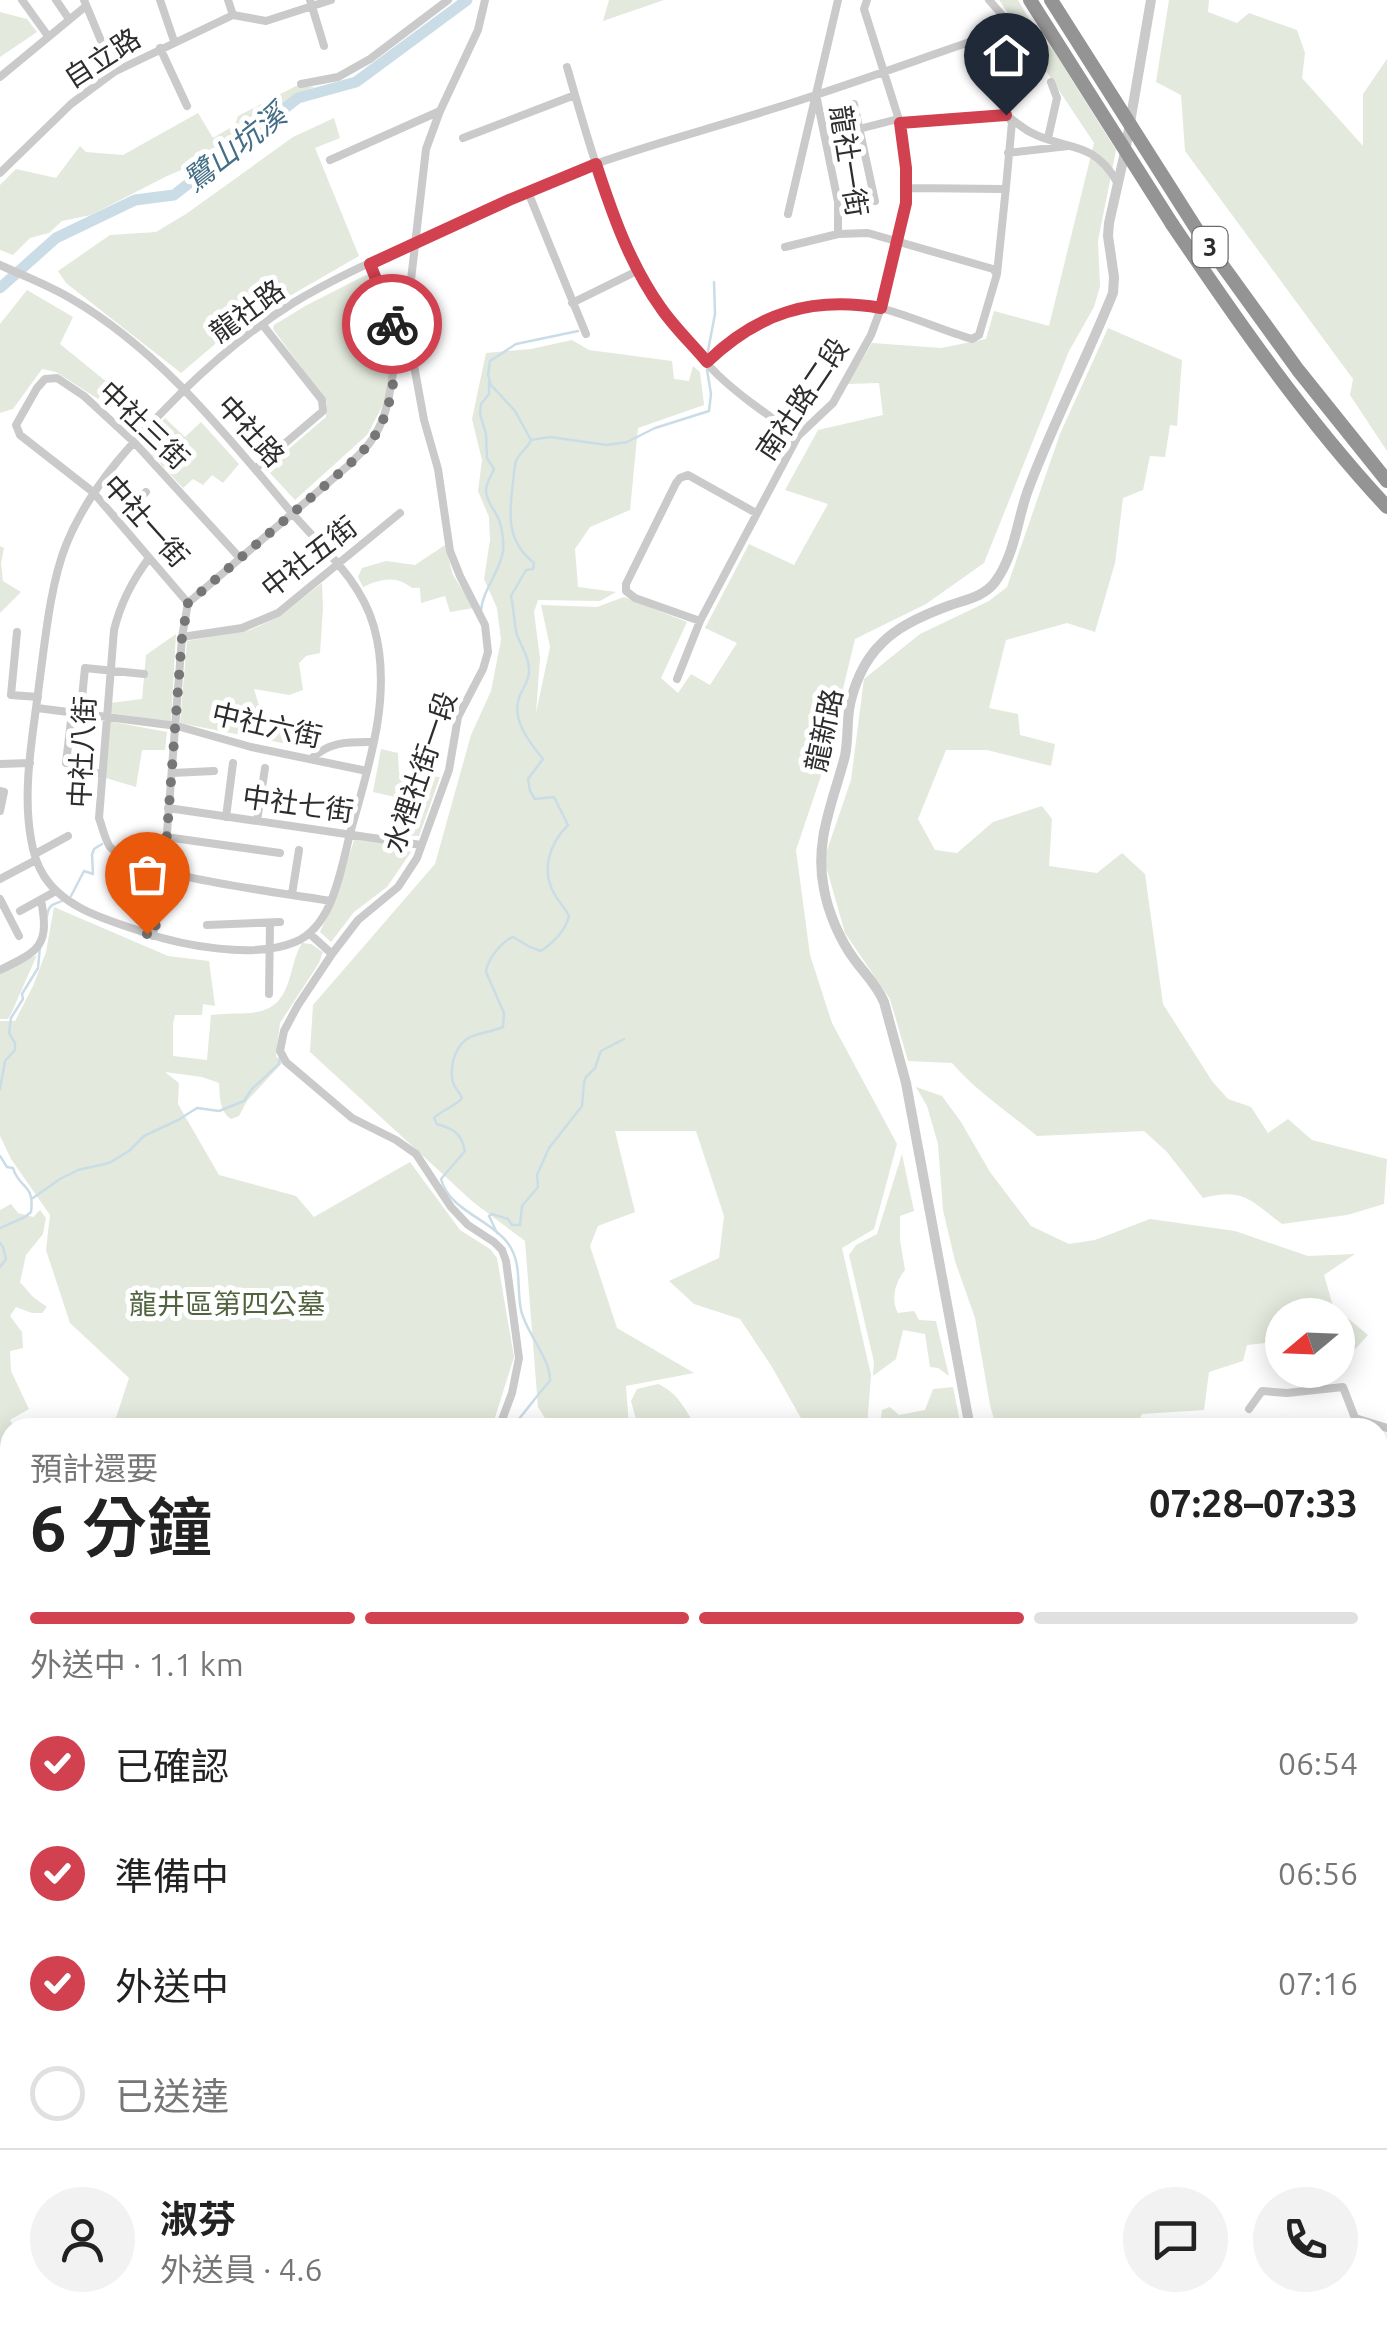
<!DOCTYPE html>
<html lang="zh-TW">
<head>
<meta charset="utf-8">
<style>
  body { margin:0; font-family:Ubuntu,"Noto Sans TC",sans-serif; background:#f2f2f2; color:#222; height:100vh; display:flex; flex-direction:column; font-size:38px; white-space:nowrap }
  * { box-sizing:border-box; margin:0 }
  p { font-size:32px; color:#767676 }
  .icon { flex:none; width:55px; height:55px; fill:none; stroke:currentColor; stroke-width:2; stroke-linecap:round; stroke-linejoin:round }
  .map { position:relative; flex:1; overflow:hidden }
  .details { position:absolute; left:0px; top:1418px; width:1388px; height:932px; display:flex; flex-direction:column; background:#fff; border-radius:30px 30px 0 0; box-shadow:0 5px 25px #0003 }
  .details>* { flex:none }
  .needle { width:65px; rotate:251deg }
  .buttons { position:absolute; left:1265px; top:1298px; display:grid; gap:20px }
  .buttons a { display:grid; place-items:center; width:90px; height:90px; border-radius:50%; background:#fff; box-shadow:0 5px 25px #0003; font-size:50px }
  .pin { position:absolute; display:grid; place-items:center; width:85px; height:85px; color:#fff; margin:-102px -42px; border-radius:50% 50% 50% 0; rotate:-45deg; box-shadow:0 0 10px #0007 }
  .pin .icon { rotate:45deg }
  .courier { position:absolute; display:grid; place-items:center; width:100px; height:100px; margin:-50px; border:8px solid #d24150; border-radius:50%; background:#fff; color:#222; box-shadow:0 2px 12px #0007 }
  .headline em { font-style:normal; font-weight:600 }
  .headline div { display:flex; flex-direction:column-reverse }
  .headline { display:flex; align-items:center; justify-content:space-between; height:170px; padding:0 30px }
  h1 { font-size:65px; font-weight:600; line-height:75px }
  .bar { display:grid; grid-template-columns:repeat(4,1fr); gap:15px 10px; align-content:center; height:120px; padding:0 30px }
  .bar i { height:12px; border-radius:8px; background:#e0e0e0 }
  .bar .current { background:#d24150 }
  .bar p { grid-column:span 4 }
  .line { display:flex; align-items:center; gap:25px; padding:0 30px; border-top:2px solid #e0e0e0 }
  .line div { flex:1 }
  .round { display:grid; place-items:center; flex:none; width:105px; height:105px; border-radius:52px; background:#f2f2f2 }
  ol { padding:0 30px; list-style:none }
  li { display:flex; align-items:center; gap:30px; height:110px }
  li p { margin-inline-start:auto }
  li .icon { padding:10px; border-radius:50%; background:#d24150; color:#fff; stroke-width:4 }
  li:last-child { color:#767676 }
  li i { width:55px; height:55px; border:5px solid #e0e0e0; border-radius:50% }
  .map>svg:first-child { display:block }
  .green { fill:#e3e9dc }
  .water { fill:#cadde7 }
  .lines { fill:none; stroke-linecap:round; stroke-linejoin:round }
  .stream { stroke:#cadde7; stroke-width:2.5 }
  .river { stroke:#cadde7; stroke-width:11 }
  .minor { stroke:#cacaca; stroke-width:8 }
  .tertiary { stroke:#cacaca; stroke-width:10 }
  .motorway { stroke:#949494; stroke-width:14 }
  .rail { stroke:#828282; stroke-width:2.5; stroke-dasharray:10 8; stroke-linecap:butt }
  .motorway-bridge { stroke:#949494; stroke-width:14 }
  .done { stroke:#767676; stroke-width:10; stroke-dasharray:0 18 }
  .route { stroke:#d24150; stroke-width:12 }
  .labels { text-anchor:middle; stroke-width:10; stroke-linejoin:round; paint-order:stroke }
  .shield { fill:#fff; stroke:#6c6c6c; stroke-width:2.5 }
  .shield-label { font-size:25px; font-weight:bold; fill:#2d2d2d }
  .street-label { font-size:28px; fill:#2d2d2d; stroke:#fff }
  .park-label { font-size:28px; fill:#51643f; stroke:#fff }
  .water-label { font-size:30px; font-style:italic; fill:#446e86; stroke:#fff }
</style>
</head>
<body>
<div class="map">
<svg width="1387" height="2348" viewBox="0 0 1387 2348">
  <rect width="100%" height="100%" fill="#fff"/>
  <path class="green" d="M609,0h55l-61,21z
    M999,0h19l14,24 23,29 61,97 -18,91 2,45 -6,21 -25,44 -85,212 -58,41 -71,35 -30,125 -29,86 14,105 22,68 65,121 -23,85 -32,19 29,127 -4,52h-61l-34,-60 -32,-48 -46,-15 -25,-23 50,-23 5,-42 -28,-85h-81l20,81 -37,14 -8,20 27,82 77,45 -68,13 3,41h-56l-25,-4 -10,-16 -13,-166 -52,-39 -163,-150 3,-47 122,-141 36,-129 20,-44 10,-51 -4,-32 -13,-29 6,-39 -1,-23 -11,-26 4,-31 -10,-41 14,-66 45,-4 41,-9 17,10 83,11 2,18 15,2 4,-15 7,6 4,33 -66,23 -8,82 -40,17 -15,22 3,38 38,5 -16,9 -62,-1 -4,12 6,46 -4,55 14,-66 -9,-42 56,2 27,-10 63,25 -26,56 17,15 13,-19 19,11 27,-42 -32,-15 44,-84 45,21 34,-61 -43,-14 33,-60 65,-15 -4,-32 -32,1 25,-41 69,5 45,-9 8,-28 55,15 45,-183z
    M1169,0h40l-1,12 29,11 12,-10 48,17 8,23 -3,25 61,68v-52l24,-35v392l-37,-56 3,-16 -168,-228 -4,-56 -25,-13z
    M0,12l27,7 10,13 -37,25z
    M296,86l19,1 -20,8 -83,62 -45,19 -76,39 -29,6 -13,12 -19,5 -17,17 -13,-5v-65l16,-16 40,9 24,-32 6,6 37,3 75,-42 15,25 22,-13 3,-9z
    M334,118l6,20 -25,10 44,108 -125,72 -53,45 -115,-90 -8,-12 52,-36 46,-3 30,-18 107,-77z
    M366,275h5l18,50 5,42 -12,40 -15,28 -72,65 -26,-28v-6l57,-49 1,-15 -54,-73 1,-4 33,-20z
    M27,290l46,27 -13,27 48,39 -10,16 -42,-27 -14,-3 -29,40 -13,4v-89z
    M1108,328l74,32 -5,66 -7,-1 -5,32 -15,-1 -7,34 -20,8 -8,65 -20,69 -28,-9 -61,17 -17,68 29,6 2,21 35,9 -4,22 -64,-16h-41l-28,69 17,31 22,3 36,-31 49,-16 10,13 -3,47 48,7 25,-20 23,21 18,130 49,77 16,18 23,8 17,26 20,-14 24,21 75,19 -3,45 -37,11 -65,9c-31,-23 -38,-37 -79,-26l-36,-46 -23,-21 -107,5c-29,-24 -61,-45 -85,-73l-44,-2 -18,-62 -45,-66 -21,-74 27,-79 13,-101 56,-45 69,-33 18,-14 53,-153z
    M165,418l20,19 16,-15 38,42 -16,19 -11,-8 -9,10 -10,-6 -10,9 -41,-44z
    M445,545l8,30 21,33 -24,4 -5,-16 -24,7 -1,-15c-15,-1 -2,2 -16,-5 -13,-7 -27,-2 -41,4l-5,-10 4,-9 24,-7 29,4z
    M0,546l4,2 -3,15 2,18 18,11 -21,21z
    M322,583l1,25 -3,45 -14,3 -7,7 4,27 -14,5 -35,-6 6,20 -5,3v4l-9,5 5,12 33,-5 3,16 -107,-21 7,-82 63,-11 29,-13z
    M176,634l-5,88 -61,-9v-10l32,-4 4,-44z
    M108,721l59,11 -2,18h-23l-6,37 -30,-9z
    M381,749l17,4 1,20 41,4 -21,59 -27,-1 7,-37 -26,-6z
    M355,837l43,9 13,6 -24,35 -33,25 -23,30 -11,-10 16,-35z
    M54,907l114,49 41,5 6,45 -12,-2 -1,11h-27l-2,9v32l34,4 4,-45c35,-5 65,8 78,-35 5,-15 5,-23 13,-37l9,1 12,8 -4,11 -39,60 -4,33 6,7 -35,38 -8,15 -8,3c-12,-8 -11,-23 -12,-36l-17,-6 -37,-5 14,11 -1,21 41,71 77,21 18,21 96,-55 50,68 30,19 7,9 17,99 -22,70h-379l16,-49 -59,-55 -24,-73 4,-35 -39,-56 -11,-23v-115h15l18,-35 13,-34z
    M37,955l-26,59 -3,5h-8v-47z
    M916,1087l26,9 19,26 29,50 41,54 38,18 26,-4 55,-21 85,12 73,25 47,-2 -31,21 9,31 35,29 -18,20 -12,-6v-34h-56v26l-35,4 -4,16 -34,11 -5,38 -62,4 -6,13h-25l-2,-2 -12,3 -101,-1 -6,-22 -15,-87 -20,-57 -12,-51 -5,-66 -11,-38z
    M902,1154l12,57 -14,5v24l5,30c-9,11 -15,29 -7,43l16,-2 5,9 17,1 13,55 -11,-8 -8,-1 -5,-33 -22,-4 -7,29 -23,17 1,-14 -25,-107 7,-10 21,-11z
    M11,1204l7,9 15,4 7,-7 6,8 -3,16 -17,21 -6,27 13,15 14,10 -5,6h-10l-16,-6 -6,9 12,16 1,16 -13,3 1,20 18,38 -19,11 4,7 -4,1v92l-10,-15v-295z
    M658,1384c20,9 27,25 38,43h-58l-7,-26 6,-12z
    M953,1387l8,40h-81l2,-17 8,-3 9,8 26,-5 8,-21z
    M0,1513l10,15v64l-10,-24z"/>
  <path class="water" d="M8,1857l2,2v80l-10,-40v-41z"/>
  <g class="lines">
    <path class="stream" d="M707,356l8,-42 -1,-32
      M531,440l19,-3 57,8 20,-3 28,-14 54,-17 2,-17 -4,-24
      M481,611c1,-20 19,-39 22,-60 1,-8 -1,-24 -4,-31 -4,-11 -12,-16 -13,-29 0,-9 5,-14 8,-22l-7,-11 -1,-24 -6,-20 1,-10 8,-10v-12
      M71,896l13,-25 9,3 -1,-19 2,-6 8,-5
      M47,916c2,-13 7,-11 17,-16
      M0,1089l5,-28 10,-11v-7l-6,-10 2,-15 12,-19 -1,-5 16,-26 2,-22
      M0,1156l7,11 6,1c6,21 22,15 18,44l-6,5 -25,11
      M33,1198l27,-19 18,-9 31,-7 20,-12 15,-15 34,-16 19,-12 22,3 25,-10 8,-12 27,-25 1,-8
      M497,1233l-8,-17 3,-2 16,5 4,6h8l2,-19 16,-19 -1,-12 12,-27 33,-42 2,-24 2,-5 9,-9 6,-17 23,-12
      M0,1243l3,4 3,12 -6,8
      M511,1428c14,-15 25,-32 39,-47 1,-22 -24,-48 -29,-71 -5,-24 2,-47 -14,-68 -18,-23 -58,-32 -66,-63l24,-28c-4,-19 -12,-22 -28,-27l-3,-6c9,-9 21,-11 28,-20 -2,-5 -6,-9 -8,-13 -4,-7 -2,-17 -1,-24 9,-31 26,-24 50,-34l1,-14 -18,-41c1,-12 16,-31 27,-35l17,10 11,4c12,-8 25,-21 28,-35 -4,-8 -10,-14 -14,-21 -15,-25 -5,-52 13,-70l-14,-28 -19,2 -5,-8 -2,-12 15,-20c-14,-17 -33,-41 -23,-64 4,-8 8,-14 9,-22 1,-14 -7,-25 -12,-38 -3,-12 -3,-26 -6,-39l15,-26 7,-1 1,-6c-28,-22 -25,-49 -21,-81 1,-6 1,-18 4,-23 4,-8 11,-11 14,-19l-16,-29 -24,-26 -3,-10 2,-14 26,-17 62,-13
      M0,1455l6,15v30
      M1378,1830h9
      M1378,1847h9"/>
    <path class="river" d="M0,288l56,-50 79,-38 39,-5 124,-97 58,-16 111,-82"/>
    <path class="minor" d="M22,0l26,36
      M56,0l13,19
      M84,0l30,72
      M160,0l14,41
      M310,0l14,46
      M485,0l-7,30 -38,81 -14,38 -18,157 1,32 15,82 14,49 12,82 10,25 25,49 3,27 -5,17 -25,48 -9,53 -32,88 -19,29 -40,33 -26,34 -34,51 -14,26 -4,20 6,11 66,56 44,22 20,14 35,53 17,18 26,17 8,8 4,11 13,97 -7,35 -13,35
      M233,15l33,6 65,-21
      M160,48l27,58
      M567,67c33,116 62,220 151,308 24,23 53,42 80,61
      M0,77l86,-71
      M301,84l37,-7 32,-18 78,-59
      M817,99l21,103v32
      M854,104l21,97
      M1010,118c7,5 13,10 20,14 35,19 63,7 87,50
      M900,123l99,-9 7,1 6,7 -6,65 -3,2 -96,-1
      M859,129l39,-10
      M463,138l112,-43
      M1048,138l9,-40 -6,-16
      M1008,153l60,-7
      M330,160l110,-49
      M0,173l71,-69 43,-32 119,-57 -5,-15
      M528,192l58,142
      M788,214l50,-214
      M0,265c24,11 48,20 70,33 90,52 156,137 222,215 31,36 69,67 82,114 19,67 -5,138 -23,203 -10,37 -17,96 -56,112 -40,17 -112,4 -152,-10 -35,-12 -78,-23 -99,-56 -7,-11 -11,-24 -13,-37 -9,-50 2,-104 8,-154 6,-43 11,-100 27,-140 24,-60 71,-108 116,-153 34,-33 71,-64 111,-89 48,-29 101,-51 151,-74 48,-21 94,-44 143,-62 60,-22 123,-38 185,-58 78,-24 155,-53 233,-79l4,-7 -20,-23
      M997,274l9,-87
      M572,303l67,-33
      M707,362c48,-45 110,-72 177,-53 29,8 58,21 88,30l7,-4 18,-61 -4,-5 -125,-36 -30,1 -53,13
      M256,468l67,-57 -1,-11 -60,-76
      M116,519l30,-27
      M239,557l-105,-115 -50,-46 -27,-18 -12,1 -8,9 -21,37 4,10 73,57 95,111 162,-139c6,-7 15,-14 21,-23 11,-15 16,-32 19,-50 11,-54 1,-78 -21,-127
      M149,558c-17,23 -28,44 -35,72l-15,188c3,8 6,22 11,29 28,30 176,46 221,54
      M700,621l-65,-23 -9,-7v-7l50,-101 4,-5 8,-3 68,38
      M17,632l-6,63 27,2
      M182,637l60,-9 36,-15 122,-100
      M677,679l23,-58 98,-185 35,-33 38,-68 10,-27 15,-69 6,-17 5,-34 -1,-20 -6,-45 -36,-114 3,-9
      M82,698l3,-30 59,6
      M37,708l140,18 74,21 116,24
      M311,759c19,-18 37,-17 62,-17
      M66,763l6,-51
      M0,764l30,-1
      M67,773h35
      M172,773l42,-2
      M0,791l4,1 -4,19
      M168,808l253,37
      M226,817l7,-54
      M257,821l8,-53
      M166,837l114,16
      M35,854l33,-18
      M0,879l36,-19
      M292,894l7,-44
      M0,899l19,37
      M20,911l36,-20
      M207,925l73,-3
      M310,934l22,20
      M153,936l11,-64 18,-235 6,-34
      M0,970c39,-19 50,-24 41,-70
      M269,994l1,-71
      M1249,1409l13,-18 25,2 56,-6 12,31 32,10
      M1378,1576l9,1
      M1378,1603l9,-2
      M207,2340l2,8
      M246,2340l2,8"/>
    <path class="tertiary" d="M970,1428l-64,-345 -22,-81c-7,-17 -19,-28 -30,-43 -14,-19 -26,-47 -30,-70 -10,-48 9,-87 21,-133 3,-15 2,-31 4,-46 4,-24 15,-50 33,-67 16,-17 44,-29 66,-37 16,-6 36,-9 47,-24 20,-27 22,-62 33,-92 25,-67 58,-130 85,-197l1,-16 -6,-41 1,-13 16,-71 26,-152
      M1378,1755l9,-2
      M1378,1767l9,-2
      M0,1951l10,-1
      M0,1963l10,-1"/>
    <path class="motorway" d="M1172,224c66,98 134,196 215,283"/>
    <path class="rail" d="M1378,2160h9
      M0,2258l10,-1"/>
    <path class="motorway-bridge" d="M1030,0l142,224
      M1051,0l148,233 99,137 89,111"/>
  </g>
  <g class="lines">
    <path class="done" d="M147,934l7,2 10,-64 18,-235 6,-34 162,-139c7,-8 16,-15 22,-24 22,-31 27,-79 20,-116"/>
    <path class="route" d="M392,324l-3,-12 -19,-48 139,-64 87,-36c16,49 34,101 65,144 13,19 31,36 46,54 51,-49 104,-66 174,-54l25,-105v-35l-6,-45 106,-8"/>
  </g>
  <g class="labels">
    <rect class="shield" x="1192.5" y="227" width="35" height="40" rx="8"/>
    <g class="shield-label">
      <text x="1210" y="256">3</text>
    </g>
    <g class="street-label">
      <text transform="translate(102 58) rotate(-33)" y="10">自立路</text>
      <text transform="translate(849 161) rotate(81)" y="10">龍社一街</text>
      <text transform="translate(247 311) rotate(-36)" y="10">龍社路</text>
      <text transform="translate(802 399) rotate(-56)" y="10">南社路二段</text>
      <text transform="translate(144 425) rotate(44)" y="10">中社三街</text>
      <text transform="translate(251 431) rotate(48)" y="10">中社路</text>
      <text transform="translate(146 521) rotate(48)" y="10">中社一街</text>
      <text transform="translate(309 557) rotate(-38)" y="10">中社五街</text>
      <text transform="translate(267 725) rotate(13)" y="10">中社六街</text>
      <text transform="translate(824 730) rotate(-78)" y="10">龍新路</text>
      <text transform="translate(82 752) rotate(-87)" y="10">中社八街</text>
      <text transform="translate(420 772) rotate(-71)" y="10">水裡社街一段</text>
      <text transform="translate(298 804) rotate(8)" y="10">中社七街</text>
    </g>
    <g class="park-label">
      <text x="227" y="1314">龍井區第四公墓</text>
    </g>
    <g class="water-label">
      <text transform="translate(235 148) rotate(-38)" y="10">鷺山坑溪</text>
    </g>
  </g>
</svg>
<div class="buttons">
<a><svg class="needle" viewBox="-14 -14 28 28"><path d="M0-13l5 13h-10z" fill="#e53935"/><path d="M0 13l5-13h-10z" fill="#767676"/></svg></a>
</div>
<div class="pin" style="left:147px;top:934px;background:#ea580c"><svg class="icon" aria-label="bag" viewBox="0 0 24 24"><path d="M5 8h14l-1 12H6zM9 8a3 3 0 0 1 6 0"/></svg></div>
<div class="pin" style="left:1006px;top:115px;background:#1f2937"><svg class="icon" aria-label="home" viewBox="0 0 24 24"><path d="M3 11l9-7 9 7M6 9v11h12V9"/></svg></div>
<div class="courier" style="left:392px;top:324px"><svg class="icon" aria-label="bike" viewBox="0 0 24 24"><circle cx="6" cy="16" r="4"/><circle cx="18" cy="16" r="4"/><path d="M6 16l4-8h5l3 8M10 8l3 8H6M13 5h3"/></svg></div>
<section class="details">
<div class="headline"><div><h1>6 分鐘</h1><p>預計還要</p></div><em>07:28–07:33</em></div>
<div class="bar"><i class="current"></i><i class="current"></i><i class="current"></i><i></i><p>外送中 · 1.1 km</p></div>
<ol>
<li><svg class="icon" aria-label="check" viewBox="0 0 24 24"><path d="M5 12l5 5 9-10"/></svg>已確認<p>06:54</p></li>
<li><svg class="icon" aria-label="check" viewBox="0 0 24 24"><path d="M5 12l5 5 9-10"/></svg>準備中<p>06:56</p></li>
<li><svg class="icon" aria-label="check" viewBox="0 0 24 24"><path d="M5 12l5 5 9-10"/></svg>外送中<p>07:16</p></li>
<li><i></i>已送達</li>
</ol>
<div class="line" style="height:180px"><a class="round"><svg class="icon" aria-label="person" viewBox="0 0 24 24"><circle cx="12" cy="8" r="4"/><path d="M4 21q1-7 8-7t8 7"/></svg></a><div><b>淑芬</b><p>外送員 · 4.6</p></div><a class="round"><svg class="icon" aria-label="chat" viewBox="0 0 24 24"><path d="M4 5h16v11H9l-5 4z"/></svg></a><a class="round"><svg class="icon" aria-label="phone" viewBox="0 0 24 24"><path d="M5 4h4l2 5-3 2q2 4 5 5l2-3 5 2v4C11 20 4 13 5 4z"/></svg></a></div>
</section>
</div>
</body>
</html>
